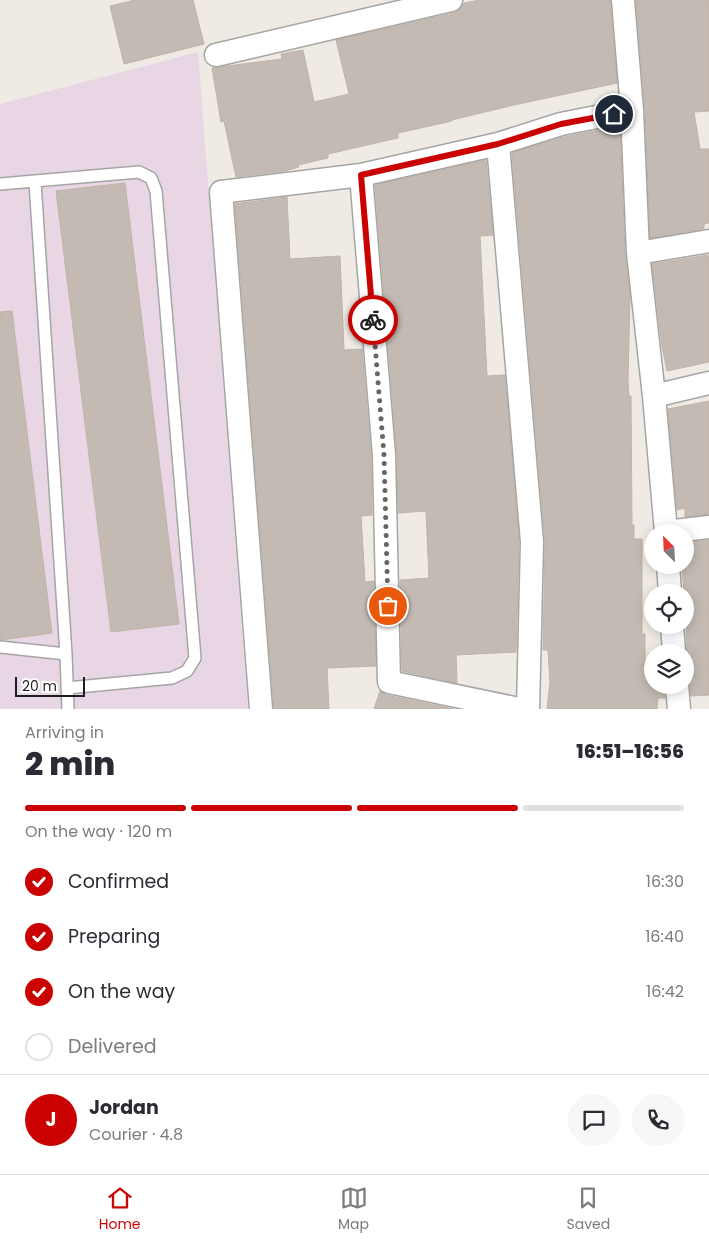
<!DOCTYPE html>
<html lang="en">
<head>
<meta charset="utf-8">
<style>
  body { margin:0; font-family:Poppins,sans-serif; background:#f7f7f7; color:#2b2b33; height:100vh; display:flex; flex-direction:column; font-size:19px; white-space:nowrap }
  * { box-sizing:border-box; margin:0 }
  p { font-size:16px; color:#7c7c81 }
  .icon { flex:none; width:28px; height:28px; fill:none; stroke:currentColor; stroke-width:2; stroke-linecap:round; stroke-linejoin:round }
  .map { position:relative; height:709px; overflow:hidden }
  .drawer { display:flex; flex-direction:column; background:#fff; flex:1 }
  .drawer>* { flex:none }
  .needle { width:32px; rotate:336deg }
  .fabs { position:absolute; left:644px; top:524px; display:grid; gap:10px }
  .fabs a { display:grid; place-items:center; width:50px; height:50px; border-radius:50%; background:#fff; box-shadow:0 2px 12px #0003; font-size:25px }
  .scale { position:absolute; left:15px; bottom:12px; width:70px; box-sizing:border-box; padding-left:5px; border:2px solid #1e1e1e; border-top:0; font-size:14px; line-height:18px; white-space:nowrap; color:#1e1e1e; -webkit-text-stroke:4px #fff; paint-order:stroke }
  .pin { position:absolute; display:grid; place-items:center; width:42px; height:42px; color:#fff; margin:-21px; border:2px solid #fff; border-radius:50%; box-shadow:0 1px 5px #0007 }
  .courier { position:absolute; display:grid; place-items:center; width:50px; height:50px; margin:-25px; border:4px solid #ca0202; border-radius:50%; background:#fff; color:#222; box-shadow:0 1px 6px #0007 }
  .headline em { font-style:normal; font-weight:800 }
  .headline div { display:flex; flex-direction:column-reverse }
  .headline { display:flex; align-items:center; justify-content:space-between; height:85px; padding:0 25px }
  h1 { font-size:32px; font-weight:800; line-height:38px }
  .bar { display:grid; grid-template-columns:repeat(4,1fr); gap:8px 5px; align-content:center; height:60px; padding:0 25px }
  .bar i { height:6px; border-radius:4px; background:#e1e1e2 }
  .bar .selected { background:#ca0202 }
  .bar p { grid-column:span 4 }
  .line { display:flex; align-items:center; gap:12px; padding:0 25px; border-top:1px solid #e1e1e2 }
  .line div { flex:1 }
  .round { display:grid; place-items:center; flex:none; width:52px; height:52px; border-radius:26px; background:#f7f7f7 }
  ol { padding:0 25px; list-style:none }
  li { display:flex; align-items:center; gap:15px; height:55px }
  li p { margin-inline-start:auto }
  li .icon { padding:5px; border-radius:50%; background:#ca0202; color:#fff; stroke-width:4 }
  li:last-child { color:#7c7c81 }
  li i { width:28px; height:28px; border:2px solid #e1e1e2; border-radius:50% }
  .tab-bar { display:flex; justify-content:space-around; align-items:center; height:70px; border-top:1px solid #e1e1e2; background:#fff; font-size:14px; color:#7c7c81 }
  .tab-bar a { display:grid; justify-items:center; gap:2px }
  .tab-bar .selected { color:#ca0202 }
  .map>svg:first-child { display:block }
  .industrial { fill:#e8d6e4 }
  .building { fill:#c3bbb3; stroke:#c0b2a6 }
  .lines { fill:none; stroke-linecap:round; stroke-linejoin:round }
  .service-casing { stroke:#a5a5a5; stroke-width:14 }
  .minor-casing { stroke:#a5a5a5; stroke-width:25 }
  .service { stroke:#fff; stroke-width:11 }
  .minor { stroke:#fff; stroke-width:22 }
  .done { stroke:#676663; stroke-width:5; stroke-dasharray:0 9 }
  .route { stroke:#ca0202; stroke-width:6 }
</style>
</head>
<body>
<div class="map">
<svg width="709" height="709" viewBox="0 0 709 709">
  <rect width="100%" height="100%" fill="#efebe4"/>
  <path class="industrial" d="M198,52l50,657h-248v-605z"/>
  <path class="building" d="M135,0h58l11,44 -80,20 -14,-58z
    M480,0h130l7,83 -103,22 -62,15v1l-54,12v5l-70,16v4l-30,7 1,2 -14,4 -49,6 -12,-56 -3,1 -9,-54 70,-9 -1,-5 22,-4 11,52 35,-8 -13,-54 118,-27 6,-4 4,-6z
    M636,0h73v111l-15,1 6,37h9v74l-5,1v4l-2,1 -52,9 -5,-129z
    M620,126l5,128 5,43 -2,83 1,16h2l1,129h2v14h8v95h3v26h7v25h12l1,13h-7l-1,11h-110l3,-27 -2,-32h-5l2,-109 -33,-388 52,-16z
    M486,160l7,75 -13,1 7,140 18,-1 14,167 -3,110 -60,3 1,28 -55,-12 -2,-91 29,-2 -3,-67 -28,2 -1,-59 -22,-269z
    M125,183l54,441 -68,8 -55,-441z
    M287,197l3,62 50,-3 4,94 18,-1 9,107 1,59 -11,1 4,66 9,-1 2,85 -49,2 2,41h-55l-39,-505z
    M708,255l1,5v102l-42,9 -5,-25 -10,-82z
    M12,311l40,322 -52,7v-328z
    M709,401v113l-24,3v-9l-8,2 -9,-101z
    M709,540v155l-18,1 -1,-13 -5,-8v-16l2,-8 -2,-59h-1l-2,-27h3v-22z
    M380,691l6,4 68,14h-80z"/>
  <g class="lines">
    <defs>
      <path id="service" d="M35,182l31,472 2,55
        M0,184l139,-12 12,6 5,13 39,467 -8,13 -15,7 -105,10
        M0,647l66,7"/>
      <path id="minor" d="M623,0l9,110 6,143 16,143 12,136
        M216,55l235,-55
        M498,144l34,398 -4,167
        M361,175l23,280 5,227 130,27
        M638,253l71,-12
        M654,396l55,-13
        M666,532l43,-5
        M668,565l2,27
        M672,625l2,27
        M677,685l2,24
        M261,709l-40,-517 140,-17 137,-31 63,-20 71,-14"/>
    </defs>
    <use href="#service" class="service-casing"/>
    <use href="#minor" class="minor-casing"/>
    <use href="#service" class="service"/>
    <use href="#minor" class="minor"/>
  </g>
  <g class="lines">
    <path class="done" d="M373,320l11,135 4,151"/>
    <path class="route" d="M373,320l-12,-145 137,-31 63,-20 53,-10"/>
  </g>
</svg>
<div class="fabs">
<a><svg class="needle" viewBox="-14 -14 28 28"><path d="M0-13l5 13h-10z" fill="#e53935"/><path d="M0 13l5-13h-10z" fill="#7c7c81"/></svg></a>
<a><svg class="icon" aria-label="locate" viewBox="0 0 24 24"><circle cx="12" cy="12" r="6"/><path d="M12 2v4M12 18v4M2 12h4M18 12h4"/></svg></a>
<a><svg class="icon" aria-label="layers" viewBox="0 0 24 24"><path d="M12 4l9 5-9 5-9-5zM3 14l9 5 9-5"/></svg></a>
</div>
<div class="scale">20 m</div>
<div class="pin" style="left:388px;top:606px;background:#ea580c"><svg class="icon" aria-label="bag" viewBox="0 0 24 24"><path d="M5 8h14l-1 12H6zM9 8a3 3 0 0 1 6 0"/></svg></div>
<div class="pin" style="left:614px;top:114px;background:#1f2937"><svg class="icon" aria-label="home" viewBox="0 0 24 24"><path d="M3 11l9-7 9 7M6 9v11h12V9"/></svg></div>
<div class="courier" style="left:373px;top:320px"><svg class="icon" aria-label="bike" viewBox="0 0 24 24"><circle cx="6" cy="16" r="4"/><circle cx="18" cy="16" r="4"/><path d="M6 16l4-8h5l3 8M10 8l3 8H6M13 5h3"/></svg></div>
</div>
<section class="drawer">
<div class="headline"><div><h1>2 min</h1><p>Arriving in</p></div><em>16:51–16:56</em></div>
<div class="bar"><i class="selected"></i><i class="selected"></i><i class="selected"></i><i></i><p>On the way · 120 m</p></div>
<ol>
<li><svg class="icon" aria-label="check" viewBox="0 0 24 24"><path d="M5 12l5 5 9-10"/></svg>Confirmed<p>16:30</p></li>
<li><svg class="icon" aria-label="check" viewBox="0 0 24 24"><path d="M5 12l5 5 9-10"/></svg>Preparing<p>16:40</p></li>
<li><svg class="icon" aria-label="check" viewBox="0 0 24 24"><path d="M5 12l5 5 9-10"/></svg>On the way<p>16:42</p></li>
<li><i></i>Delivered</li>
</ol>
<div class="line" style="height:90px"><b class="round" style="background:#ca0202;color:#fff">J</b><div><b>Jordan</b><p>Courier · 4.8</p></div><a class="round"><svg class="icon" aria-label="chat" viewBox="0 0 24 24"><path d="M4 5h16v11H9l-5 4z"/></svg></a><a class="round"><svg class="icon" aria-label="phone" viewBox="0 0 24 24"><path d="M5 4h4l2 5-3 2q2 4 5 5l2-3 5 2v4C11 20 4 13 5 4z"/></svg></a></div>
</section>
<nav class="tab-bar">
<a class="selected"><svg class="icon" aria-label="home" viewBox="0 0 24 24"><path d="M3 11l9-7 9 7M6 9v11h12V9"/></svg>Home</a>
<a><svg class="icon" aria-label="map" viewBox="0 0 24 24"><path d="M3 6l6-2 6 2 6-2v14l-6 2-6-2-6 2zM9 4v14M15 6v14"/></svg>Map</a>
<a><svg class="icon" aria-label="saved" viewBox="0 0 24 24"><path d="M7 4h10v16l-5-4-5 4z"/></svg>Saved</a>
</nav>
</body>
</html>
